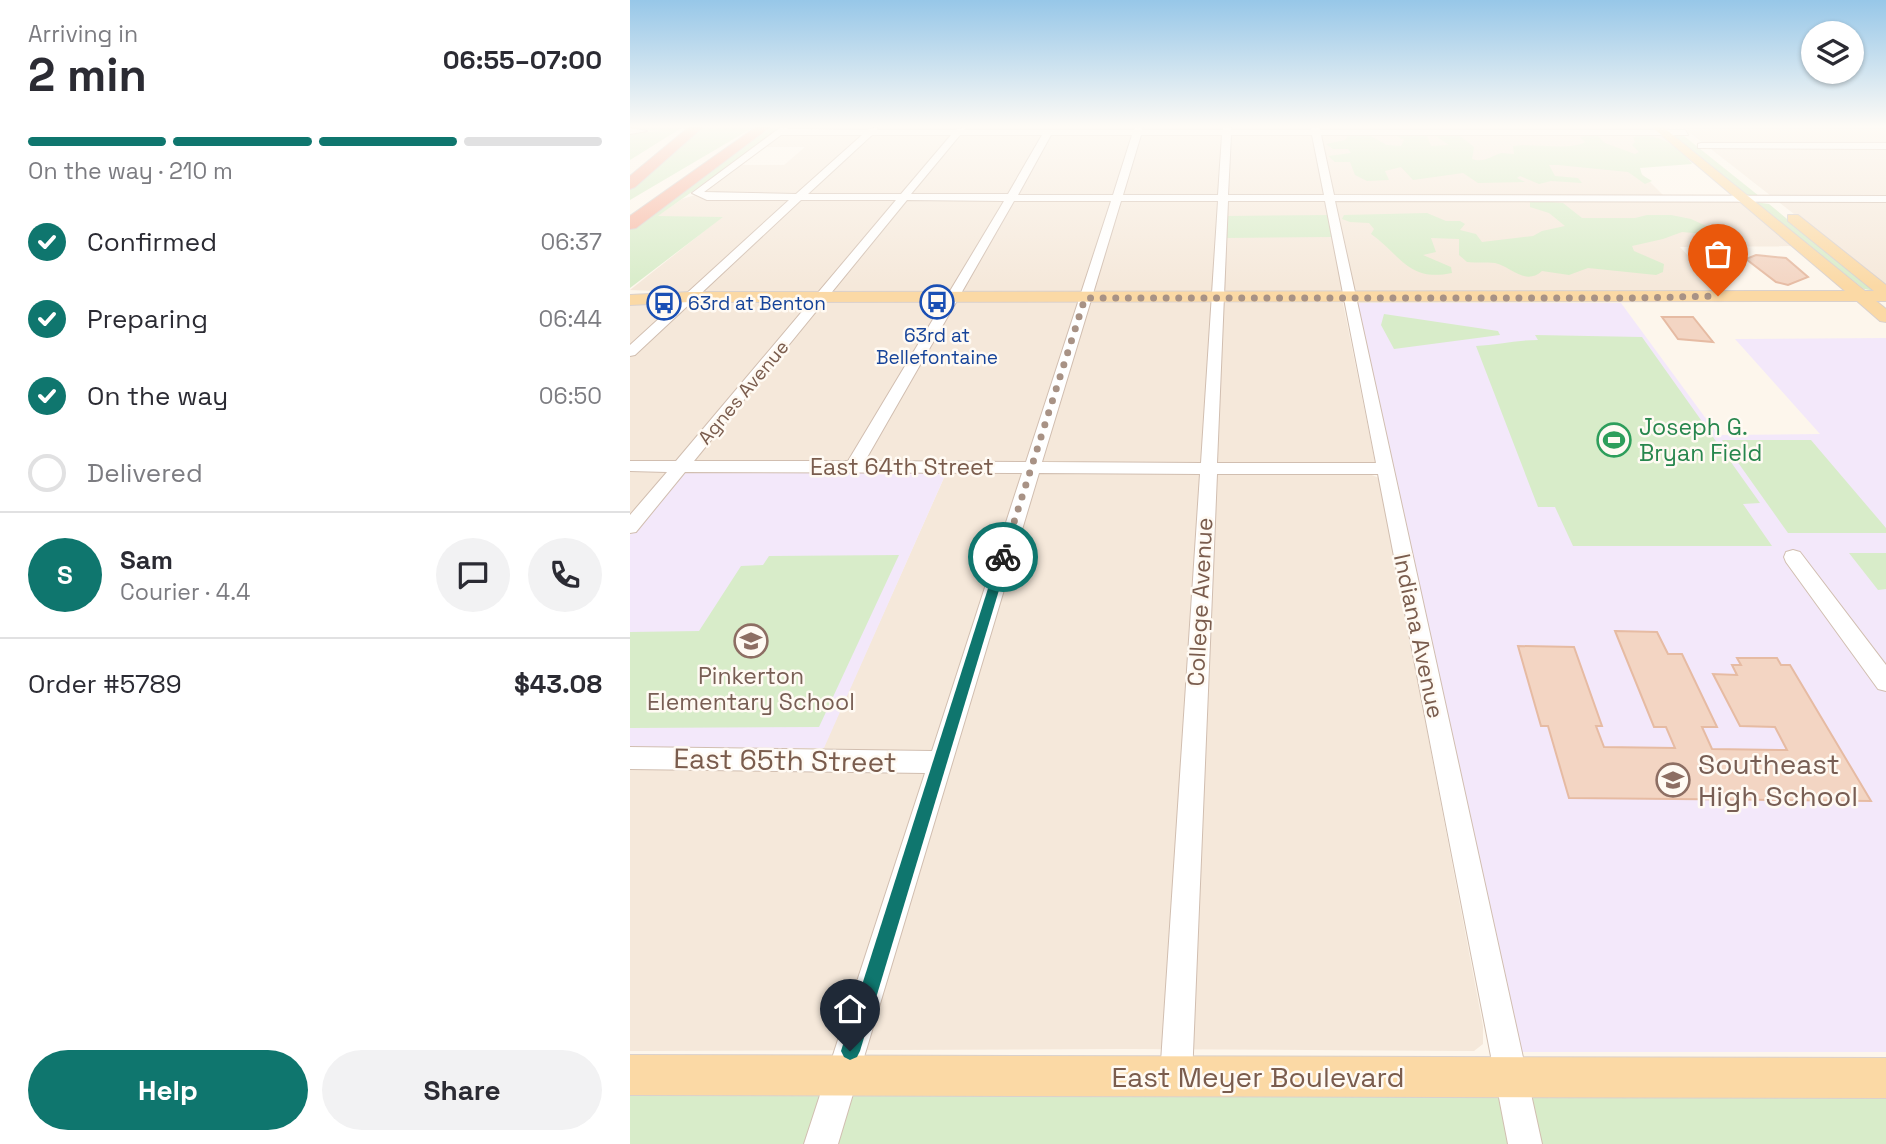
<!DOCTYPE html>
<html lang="en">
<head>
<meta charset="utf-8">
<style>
  body { margin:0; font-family:"Space Grotesk",sans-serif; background:#f2f2f3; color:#2b2b33; height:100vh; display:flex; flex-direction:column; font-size:26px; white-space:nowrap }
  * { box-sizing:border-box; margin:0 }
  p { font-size:23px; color:#7c7c81 }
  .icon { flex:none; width:38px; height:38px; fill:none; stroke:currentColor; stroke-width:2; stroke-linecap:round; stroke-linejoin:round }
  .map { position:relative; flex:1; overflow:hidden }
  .panel { display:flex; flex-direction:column; background:#fff; width:630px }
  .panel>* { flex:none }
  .buttons { position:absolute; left:1171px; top:21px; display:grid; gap:14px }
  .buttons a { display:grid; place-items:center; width:63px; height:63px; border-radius:50%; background:#fff; box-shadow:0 2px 5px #0004; font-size:35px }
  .pin { position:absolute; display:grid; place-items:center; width:60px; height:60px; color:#fff; margin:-72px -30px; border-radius:50% 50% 50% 0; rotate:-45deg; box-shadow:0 0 7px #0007 }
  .pin .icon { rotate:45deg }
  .courier { position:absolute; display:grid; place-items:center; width:70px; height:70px; margin:-35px; border:5px solid #0f766e; border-radius:50%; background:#fff; color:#222; box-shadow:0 2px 9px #0007 }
  .head em { font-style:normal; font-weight:700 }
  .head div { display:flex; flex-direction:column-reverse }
  .head { display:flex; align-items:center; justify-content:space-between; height:119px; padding:0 28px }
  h1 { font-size:46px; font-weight:700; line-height:52px }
  .bar { display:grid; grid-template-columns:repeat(4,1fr); gap:10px 7px; align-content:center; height:84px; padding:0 28px }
  .bar i { height:9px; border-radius:5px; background:#e1e1e2 }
  .bar .on { background:#0f766e }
  .bar p { grid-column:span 4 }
  .line { display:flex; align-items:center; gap:18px; padding:0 28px; border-top:2px solid #e1e1e2 }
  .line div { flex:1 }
  .round { display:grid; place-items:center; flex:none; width:74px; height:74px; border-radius:37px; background:#f2f2f3 }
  ol { padding:0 28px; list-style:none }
  li { display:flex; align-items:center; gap:21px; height:77px }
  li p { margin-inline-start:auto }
  li .icon { padding:7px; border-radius:50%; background:#0f766e; color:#fff; stroke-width:4 }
  li:last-child { color:#7c7c81 }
  li i { width:38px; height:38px; border:4px solid #e1e1e2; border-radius:50% }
  .button { display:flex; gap:14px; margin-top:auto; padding:14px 28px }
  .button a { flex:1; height:80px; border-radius:42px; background:#0f766e; color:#fff; font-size:28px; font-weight:700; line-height:80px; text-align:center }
  .button a+a { background:#f2f2f3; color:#2b2b33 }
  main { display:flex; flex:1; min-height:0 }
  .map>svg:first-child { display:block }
  .residential { fill:#f5e8da }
  .education { fill:#f3e8fa }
  .green { fill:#d8ecc9 }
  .building { fill:#f3d5c3; stroke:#e6bba3; stroke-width:2 }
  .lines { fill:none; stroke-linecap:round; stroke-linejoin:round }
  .minor-casing { stroke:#d1beb0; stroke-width:2 }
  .major-casing { stroke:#dad1cd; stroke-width:2 }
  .highway-casing { stroke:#dad1cd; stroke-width:2 }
  .minor { fill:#fff; fill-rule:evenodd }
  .major { fill:#fbd9a5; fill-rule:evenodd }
  .highway { fill:#f7b7a3; fill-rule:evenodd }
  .route { fill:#0f766e }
  .done { stroke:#a89285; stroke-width:7; stroke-dasharray:0 12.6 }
  .labels { text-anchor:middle; stroke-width:5; stroke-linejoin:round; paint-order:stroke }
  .far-transit-label { font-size:19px; fill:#164399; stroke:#fffaf3; text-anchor:start }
  .far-street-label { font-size:19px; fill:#7a5c4d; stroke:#fffaf3 }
  .leisure-label { font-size:23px; fill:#27864d; stroke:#fffaf3; text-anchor:start }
  .street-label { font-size:23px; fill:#7a5c4d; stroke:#fffaf3 }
  .education-label { font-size:23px; fill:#785e54; stroke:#fffaf3 }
  .near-street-label { font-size:28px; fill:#7a5c4d; stroke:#fffaf3 }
  .near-education-label { font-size:28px; fill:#785e54; stroke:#fffaf3; text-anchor:start }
</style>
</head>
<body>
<main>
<section class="panel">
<div class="head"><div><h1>2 min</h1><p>Arriving in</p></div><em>06:55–07:00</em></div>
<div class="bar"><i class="on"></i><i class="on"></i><i class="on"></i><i></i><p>On the way · 210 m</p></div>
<ol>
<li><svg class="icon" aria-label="check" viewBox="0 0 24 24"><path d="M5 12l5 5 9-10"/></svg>Confirmed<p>06:37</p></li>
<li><svg class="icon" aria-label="check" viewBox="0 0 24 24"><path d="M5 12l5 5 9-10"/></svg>Preparing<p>06:44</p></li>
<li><svg class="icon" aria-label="check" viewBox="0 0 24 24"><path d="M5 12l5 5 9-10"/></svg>On the way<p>06:50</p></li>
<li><i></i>Delivered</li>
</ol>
<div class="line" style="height:126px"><b class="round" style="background:#0f766e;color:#fff">S</b><div><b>Sam</b><p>Courier · 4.4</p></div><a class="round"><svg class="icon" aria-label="chat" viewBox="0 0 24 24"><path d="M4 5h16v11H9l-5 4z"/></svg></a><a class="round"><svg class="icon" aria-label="phone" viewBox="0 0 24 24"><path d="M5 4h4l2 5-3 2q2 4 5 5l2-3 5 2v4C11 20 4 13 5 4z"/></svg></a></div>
<div class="line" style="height:91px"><div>Order #5789</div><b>$43.08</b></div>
<div class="button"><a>Help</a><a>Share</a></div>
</section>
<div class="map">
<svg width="1256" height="1144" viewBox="0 0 1256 1144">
  <rect width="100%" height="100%" fill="#fdf6ec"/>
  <path class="residential" d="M160,127h863l43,36h-65l37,37 71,1 57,45 -116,1 43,46h-1017l-76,-3 92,-73h-66l26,-18 20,-6 37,-28h45l21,-18h-42z
    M1052,127h204v159l-184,-144z
    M71,301l642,2 32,159h-745v-159z
    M0,470l35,2 1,3 -36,42z
    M317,471l420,2 12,5 104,548v18l-9,7 -352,-2 -492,2v-285l184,3z"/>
  <path class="education" d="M727,303h264l97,132 102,-1 -85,-95 151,-1v714h-369z
    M58,470l259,1 -123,277 -194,-1v-212l49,-61z"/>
  <path class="green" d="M0,127h53l-53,33v-27l34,-2 -34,-2z
    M73,127h51l-124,73v-11z
    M139,127h14l-125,89 65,1 -93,71v-61z
    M737,134l20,11 14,1 3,-6 -10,-5 33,1 4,10 18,-1 -15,-10h25l15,12 -2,12c12,4 20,-3 29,-6l13,1 -1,-8c20,-3 57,5 72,-4l-5,-5 16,-3 9,9 30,11 4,-2 -7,-7 3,-3 -2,-5c22,-7 47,10 59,27l-52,4 2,7 10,6 -7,3 -17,-12 -70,-7h-9l6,11 23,2 4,5 -31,-2 -12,3 -19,-8 -3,2 8,4 -47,1 -15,-10 -50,7 -12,-13 -16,4 4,9 -22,1 -12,-6 -5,-13h-15l-7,-6 23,-3 -3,-4h-15l-7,-5 19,-4 4,-5z
    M1042,135l12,1 75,60h-12z
    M911,201l22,2 19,15h53l12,-3h24l20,4 24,11 1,5 -34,-3 -19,7 -31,7 2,5 30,13 -1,8 -7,3 -68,-7 -19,7 -27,-4c-17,15 -30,-4 -47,-8 -8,-1 -19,0 -28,-1l-8,-7v-16l-28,-1 5,14 -13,3 28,12 1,6c-44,9 -50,-17 -81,-39l3,-5 -5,-6 -19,-1 -8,-3 2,-4 83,-2 19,8h14l5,3 -5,6 16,4 6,8 51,-6 9,-5 23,-5 -16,-13 -19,-6v-5z
    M1124,202l15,2 106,87 -11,-2z
    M698,215l4,22 -107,1 1,-22z
    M754,314l114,17 2,4 -106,14 -13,-24z
    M905,335l107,2 118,166 -17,1 29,42h-199l-18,-39h-17l-62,-161c21,-1 40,-6 62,-6z
    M1092,440h89l75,88v5h-98z
    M1219,553h37v36l-8,1z
    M269,555l-80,172 -189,1v-96l69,-1 42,-65 22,-1 6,-9z
    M0,1090l1256,2v52h-1256z"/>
  <path class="building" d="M1126,255l30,3 22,19 -20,8 -12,-3 -30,-23z
    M1032,317h31l20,25 -35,-3z
    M985,631l42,1 11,22h14l35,73h-15l10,22 75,1 -12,-23 -35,-1 -27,-52 24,1 -5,-10h9l-4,-7h40l4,7h9l81,136 -302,-3 -21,-72h-7l-23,-80 56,1 28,79h-6l8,21 71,1 -9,-21h-12z"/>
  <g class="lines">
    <defs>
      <path id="minor" d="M151,127h9l-2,2 79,1 10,-3v3h78l11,-3 -2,3h170l1,-3h8l-1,3h81v-3h8v3h80v-3h8l1,3h365l3,5h-367l13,60 552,1v6l-551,-1 207,943h-34l-130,-670h-161l-25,603 -5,11 -11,5 -11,-5 -5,-11 40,-603 -161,-1 -201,671h-34l121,-371 -295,-4v-22l302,4 90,-278 -337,-1 -49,60 -6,1v-18l37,-43 -37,-1v-10h46l220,-261h-95l-166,155 -5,1v-11l159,-145h-82l-15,-7zM151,135h81l-66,59 -92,-2zM242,135h79l-50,59h-93zM330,135h82l-34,59h-97zM421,135h81l-19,60h-95zM511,135h81l-4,60h-95zM601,135h81l12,60h-96zM277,200l97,1 -156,260h-154zM384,201h97l-85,261 -161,-1zM491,201h97l-17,262 -159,-1zM598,201h97l51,262h-159z
        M0,128l17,3 -17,3z
        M1071,143h185v6l-188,-1v-4z
        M1163,550l7,2 86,113v26l-8,-2 -92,-127 -2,-5 2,-5z"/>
      <path id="major" d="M1022,127h11l202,164h9l-86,-70v-6h10l88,70v16h-10l10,8v13l-6,-1 -23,-20 -1167,1 -60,3v-10l60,-3 1155,-1z
        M0,1055l1256,3v40l-1256,-3z"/>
      <path id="highway" d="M59,127h14l-68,60 -5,2v-13z
        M126,127h14l-134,101 -6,1v-13z"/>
    </defs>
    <use href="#minor" class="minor-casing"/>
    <use href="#major" class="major-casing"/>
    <use href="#highway" class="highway-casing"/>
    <use href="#minor" class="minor"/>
    <use href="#major" class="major"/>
    <use href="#highway" class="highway"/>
  </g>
  <linearGradient id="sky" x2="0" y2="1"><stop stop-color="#97c7e8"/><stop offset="0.44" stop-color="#fefbf6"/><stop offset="1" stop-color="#fefbf6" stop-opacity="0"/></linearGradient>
  <rect width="1256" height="287" fill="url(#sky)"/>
  <path class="route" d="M373,553l6,4 -149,494 -3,6 -7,3 -6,-3 -3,-6 157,-494z"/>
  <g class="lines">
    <path class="done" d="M373,557l82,-259h550l83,-2"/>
  </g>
  <defs>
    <symbol id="bus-ring" viewBox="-11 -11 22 22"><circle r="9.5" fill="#fffaf3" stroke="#1a4fb4" stroke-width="1.5"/><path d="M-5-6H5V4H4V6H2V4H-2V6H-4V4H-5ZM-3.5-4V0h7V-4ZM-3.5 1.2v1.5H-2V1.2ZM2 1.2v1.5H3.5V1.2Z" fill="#1a4fb4"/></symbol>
    <symbol id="stadium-ring" viewBox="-11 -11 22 22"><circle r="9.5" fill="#fffaf3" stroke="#2e9e5b" stroke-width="1.5"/><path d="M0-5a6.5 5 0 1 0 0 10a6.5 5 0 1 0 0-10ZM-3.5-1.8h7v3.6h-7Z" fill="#2e9e5b"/></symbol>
    <symbol id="school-ring" viewBox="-11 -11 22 22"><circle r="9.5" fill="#fffaf3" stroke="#8d6e63" stroke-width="1.5"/><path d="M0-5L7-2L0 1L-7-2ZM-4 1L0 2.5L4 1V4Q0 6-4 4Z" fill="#8d6e63"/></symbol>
  </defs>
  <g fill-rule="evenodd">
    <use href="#bus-ring" x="288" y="283" width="38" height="38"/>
    <use href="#bus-ring" x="15" y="284" width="38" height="38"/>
    <use href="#stadium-ring" x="965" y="421" width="38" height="38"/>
    <use href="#school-ring" x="102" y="622" width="38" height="38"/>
    <use href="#school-ring" x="1024" y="761" width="38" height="38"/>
  </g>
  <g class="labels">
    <g class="far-transit-label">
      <text x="58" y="310">63rd at Benton</text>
      <text x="307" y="342" text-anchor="middle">63rd at<tspan x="307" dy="22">Bellefontaine</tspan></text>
    </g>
    <g class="far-street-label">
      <text transform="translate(113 392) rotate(-50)" y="7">Agnes Avenue</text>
    </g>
    <g class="leisure-label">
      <text x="1009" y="435">Joseph G.<tspan x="1009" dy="26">Bryan Field</tspan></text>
    </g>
    <g class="street-label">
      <text x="272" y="475">East 64th Street</text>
      <text transform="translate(570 602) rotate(-87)" y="8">College Avenue</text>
      <text transform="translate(789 636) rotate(78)" y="8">Indiana Avenue</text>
    </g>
    <g class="education-label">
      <text x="121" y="684">Pinkerton<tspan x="121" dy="26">Elementary School</tspan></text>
    </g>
    <g class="near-street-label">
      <text transform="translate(155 760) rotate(1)" y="10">East 65th Street</text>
      <text x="628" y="1087">East Meyer Boulevard</text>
    </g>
    <g class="near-education-label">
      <text x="1068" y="774">Southeast<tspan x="1068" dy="32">High School</tspan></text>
    </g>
  </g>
</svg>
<div class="buttons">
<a><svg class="icon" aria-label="layers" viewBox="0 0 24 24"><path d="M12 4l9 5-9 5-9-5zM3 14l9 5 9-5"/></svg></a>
</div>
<div class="pin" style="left:1088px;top:296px;background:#ea580c"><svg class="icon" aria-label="bag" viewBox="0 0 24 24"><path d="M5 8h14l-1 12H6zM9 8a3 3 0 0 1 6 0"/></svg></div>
<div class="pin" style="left:220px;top:1051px;background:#1f2937"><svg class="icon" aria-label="home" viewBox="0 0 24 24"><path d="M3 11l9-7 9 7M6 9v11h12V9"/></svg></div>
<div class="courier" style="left:373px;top:557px"><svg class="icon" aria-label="bike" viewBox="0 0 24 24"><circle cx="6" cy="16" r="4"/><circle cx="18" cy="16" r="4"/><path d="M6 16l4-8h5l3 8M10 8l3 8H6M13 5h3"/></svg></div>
</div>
</main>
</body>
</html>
